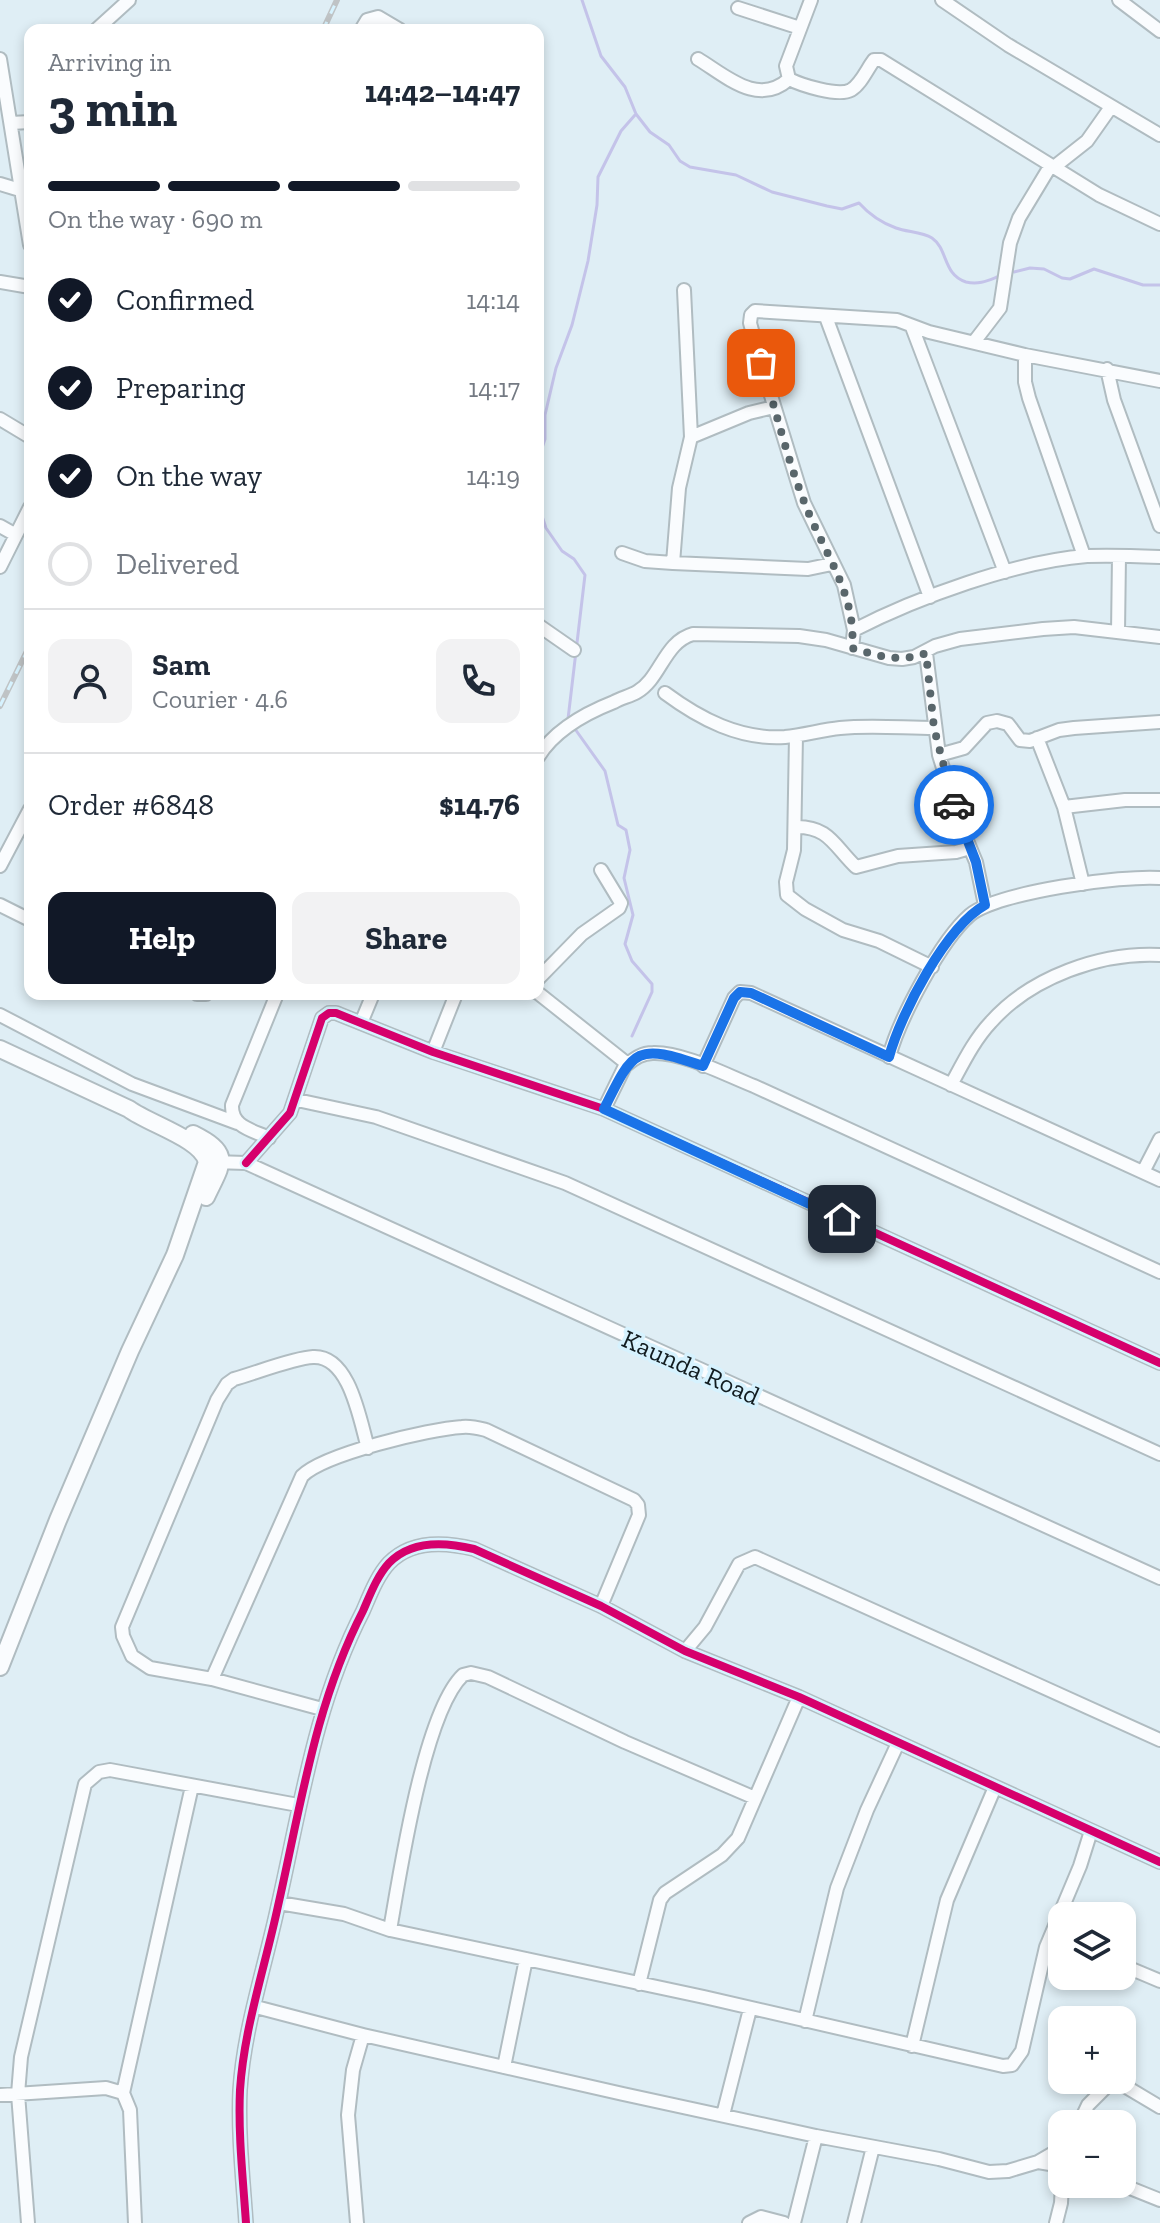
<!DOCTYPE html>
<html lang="en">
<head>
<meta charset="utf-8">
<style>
  body { margin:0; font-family:"Zilla Slab",serif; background:#f2f2f3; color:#1f2937; height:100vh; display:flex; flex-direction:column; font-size:30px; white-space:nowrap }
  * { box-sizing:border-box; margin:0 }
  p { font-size:26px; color:#747a83 }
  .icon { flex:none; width:44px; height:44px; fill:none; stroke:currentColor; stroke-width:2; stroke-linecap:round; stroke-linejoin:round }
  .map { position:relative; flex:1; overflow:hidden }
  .details { position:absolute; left:24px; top:24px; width:520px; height:976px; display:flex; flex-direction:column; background:#fff; border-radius:16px; box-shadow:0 4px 12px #0003 }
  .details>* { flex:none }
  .buttons { position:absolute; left:1048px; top:1902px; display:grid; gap:16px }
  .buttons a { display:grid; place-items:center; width:88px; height:88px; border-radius:16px; background:#fff; box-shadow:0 4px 12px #0003; font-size:40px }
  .pin { position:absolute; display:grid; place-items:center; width:68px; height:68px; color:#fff; margin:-34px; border-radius:16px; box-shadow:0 4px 12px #0006 }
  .courier { position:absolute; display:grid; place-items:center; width:80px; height:80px; margin:-40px; border:6px solid #1a73e8; border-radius:50%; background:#fff; color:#222; box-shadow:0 2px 10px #0007 }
  .head em { font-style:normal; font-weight:800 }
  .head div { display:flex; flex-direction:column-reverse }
  .head { display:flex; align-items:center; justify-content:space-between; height:136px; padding:0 24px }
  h1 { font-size:52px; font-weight:800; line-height:60px }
  .bar { display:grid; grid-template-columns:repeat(4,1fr); gap:12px 8px; align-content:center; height:96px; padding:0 24px }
  .bar i { height:10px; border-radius:6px; background:#e0e1e3 }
  .bar .current { background:#111827 }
  .bar p { grid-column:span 4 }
  .line { display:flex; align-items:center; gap:20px; padding:0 24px; border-top:2px solid #e0e1e3 }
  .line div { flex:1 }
  .round { display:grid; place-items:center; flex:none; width:84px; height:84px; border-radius:16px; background:#f2f2f3 }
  ol { padding:0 24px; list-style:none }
  li { display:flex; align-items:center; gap:24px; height:88px }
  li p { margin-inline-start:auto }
  li .icon { padding:8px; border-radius:50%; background:#111827; color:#fff; stroke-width:4 }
  li:last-child { color:#747a83 }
  li i { width:44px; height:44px; border:4px solid #e0e1e3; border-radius:50% }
  .primary-button { display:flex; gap:16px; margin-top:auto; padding:16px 24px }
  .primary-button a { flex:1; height:92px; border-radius:16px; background:#111827; color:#fff; font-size:32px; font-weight:800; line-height:92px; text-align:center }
  .primary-button a+a { background:#f2f2f3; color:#1f2937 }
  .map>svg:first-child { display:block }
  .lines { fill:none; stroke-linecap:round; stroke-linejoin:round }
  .stream { stroke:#c4c3e9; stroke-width:3 }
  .minor-casing { stroke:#b0bcc1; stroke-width:16 }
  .major-casing { stroke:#b0bcc1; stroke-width:20 }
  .minor { stroke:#fafcfe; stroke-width:12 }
  .major { stroke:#fafcfe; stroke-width:16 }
  .rail-casing { stroke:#bfc3c5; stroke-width:6 }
  .rail { stroke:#d6f2fe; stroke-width:3; stroke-dasharray:9; stroke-linecap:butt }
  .cycleway-casing { stroke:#d6f2fe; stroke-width:13 }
  .cycleway { stroke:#d6006c; stroke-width:8 }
  .done { stroke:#59666b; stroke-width:8; stroke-dasharray:0 14.4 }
  .route { stroke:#1a73e8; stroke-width:10 }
  .labels { text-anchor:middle; stroke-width:7; stroke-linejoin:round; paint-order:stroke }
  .street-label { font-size:26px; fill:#111c20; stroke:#d6f2fe }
</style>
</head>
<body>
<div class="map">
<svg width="1160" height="2223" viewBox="0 0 1160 2223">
  <rect width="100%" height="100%" fill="#dfeef5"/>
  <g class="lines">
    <path class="stream" d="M582,0l19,56 24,31 11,27 14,18 19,13 11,16 10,6 46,8 36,17 55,14 15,3 17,-6c9,10 23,20 37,25 11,4 26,4 36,10 16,11 11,37 34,44 12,3 21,-1 31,-5
      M1014,272l16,-4 14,1 18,9 8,1 24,-10 49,16h17
      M538,460l7,-21v-24l11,-47 16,-43 16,-64 9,-56 1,-28 23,-46 14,-16
      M538,504l8,24 16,23 12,8 11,16 -17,144
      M575,729l30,42 13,54 8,5 4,20 -6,28 9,37 -8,29 7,17 20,23v8l-20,44"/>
    <defs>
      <path id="minor" d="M811,0l-25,66 3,13c12,6 49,18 62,11 10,-6 16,-21 23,-30h7l218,135 61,29
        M942,0l66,45 152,90
        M1119,0l41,31
        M738,8l62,20
        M96,30l33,-30
        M361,30l6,-10 11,-3 22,13
        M0,59l30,186
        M698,59c28,17 60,48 91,20
        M11,123l19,-1
        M1054,167l33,-26 24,-34
        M0,184l20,6
        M0,282l30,5
        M684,290l7,147 -12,51 -6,75 135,6 24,-5
        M826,317l104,280
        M912,327l93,245
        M974,342l26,-34 10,-65 9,-25 32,-53
        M1025,355v27l4,16 55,158
        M1107,369l7,31 46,126
        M0,419l30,18
        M691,437l58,-24 25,-6
        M0,526l16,9
        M622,553l23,8 28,2
        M0,567l30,-60
        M538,625l36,25
        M854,630c62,-32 163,-69 233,-74 24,-1 49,0 73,1
        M1118,632l1,-76
        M852,648l2,-18 -10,-45 -40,-82 -43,-140 -11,-40 1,-8 4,-4 142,9 32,12 96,23 135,26
        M926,653l13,102 22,71 15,36 9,43
        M665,693c35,26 75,47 120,44 19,-2 37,-7 55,-9 31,-3 63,0 94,0
        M796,736l-2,114 -8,32 1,13 18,14 38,21 36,11 53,26
        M1037,738l27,69 19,77
        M939,755l25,-7 23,-25 10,-2 11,3 12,16 10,1 29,-11 15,-2 86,-6
        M538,757c16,-26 48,-44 76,-55 7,-4 16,-6 23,-10 24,-14 27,-50 56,-58l106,2 27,4 63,18 13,1 12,-2 21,-11 25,-7 83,-10 31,-2 86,10
        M1064,807l61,-7h35
        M795,827c34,-1 39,19 61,40l42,-11 58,-4 14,-4
        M0,866l30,-57
        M0,905l30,15
        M538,979l44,-45 37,-26 2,-5 -20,-33
        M538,993l87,69v4l-21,43
        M197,994h9
        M0,1015l132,69 105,39
        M361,1023l12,-29
        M433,1052l23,-58
        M889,1057c10,-38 52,-117 81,-142 27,-23 153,-40 190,-37
        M625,1066c9,-7 16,-13 28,-13 30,-1 73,22 101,33l406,186
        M703,1066l31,-68 6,-6 11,1 409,187
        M951,1085c12,-22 23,-45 40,-63 40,-45 110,-70 169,-67
        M297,1100l79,17 189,66 595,271
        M269,1138c-17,-8 -38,-11 -37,-33l45,-111
        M213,1162l33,1 914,415
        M246,1163l44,-50 32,-95 7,-5h7l97,39 171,57 556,254
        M1143,1172l17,-33
        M685,1651l20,-24 34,-63 16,-7 405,183
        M212,1679l90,-203c22,-22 127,-47 160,-49 9,-1 16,1 24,3l148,70 4,5 1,10 -38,91
        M322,1709l-110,-30 -62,-11 -18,-12 -9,-20 -1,-9 95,-227 10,-16 7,-5c22,-6 59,-21 79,-22 37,-2 47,64 55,91
        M279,1903l65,11 46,16 314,67 299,69 9,-1 10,-14 24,-104 34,-81 11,-35
        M390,1930c10,-57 34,-218 73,-255l8,-2 17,4 137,65 130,56
        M1122,1965l38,16
        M639,1984l21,-84 5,-7 57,-38 16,-17 61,-141
        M256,2007l107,28 260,59 193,42 123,23 50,13 19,-1 30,-9 24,4
        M805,2021l32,-133 30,-78 31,-67
        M912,2046l35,-146 48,-113
        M504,2067l22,-108
        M123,2093l69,-307
        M0,2095l106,-7 17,5 7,17 5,113
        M723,2115l27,-106
        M1079,2124l9,-19 24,-24 11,4 37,22
        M1038,2162l24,-14
        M1120,2184l40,16
        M28,2223l-10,-129 3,-37 64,-273 14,-12 11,-2 188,35
        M246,2223c-3,-44 -8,-89 -6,-133 4,-62 25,-123 38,-184 23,-101 37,-202 85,-295 7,-16 14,-35 26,-48 22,-23 57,-21 85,-14l127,57 84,45 114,46 361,165
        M357,2223l-9,-108 5,-45 10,-35
        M749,2223l12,-6 23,6
        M794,2223l22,-87
        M854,2223l19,-76
        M1056,2223l5,-20 1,-19"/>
      <path id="major" d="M0,1049l129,60c20,15 73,30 78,53l-32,93 -45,96 -72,169 -58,147
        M193,1134c40,20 29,29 13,63"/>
    </defs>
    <use href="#minor" class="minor-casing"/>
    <use href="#major" class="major-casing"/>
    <use href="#minor" class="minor"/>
    <use href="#major" class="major"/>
    <defs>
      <path id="rail" d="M323,30l14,-30
        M0,706l30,-61"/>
    </defs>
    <use href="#rail" class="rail-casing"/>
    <use href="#rail" class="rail"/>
    <defs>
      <path id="cycleway" d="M246,1163l44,-50 32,-95 7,-5h7l97,39 171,57 556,254
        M246,2223c-3,-44 -8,-89 -6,-133 4,-62 25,-123 38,-184 23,-101 37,-202 85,-295 7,-16 14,-35 26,-48 22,-23 57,-21 85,-14l127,57 84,45 114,46 361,165"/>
    </defs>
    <use href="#cycleway" class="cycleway-casing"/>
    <use href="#cycleway" class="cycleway"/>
  </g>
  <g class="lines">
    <path class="done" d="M761,363c15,47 26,96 44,141 18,47 52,91 47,144 26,8 48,15 74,5l8,75 20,77"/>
    <path class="route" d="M842,1219l-238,-110c30,-61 32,-66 99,-43l31,-68 6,-6 11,1 138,64c12,-44 57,-130 96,-152l-9,-43 -22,-57"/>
  </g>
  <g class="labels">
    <g class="street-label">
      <text transform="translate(691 1367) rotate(24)" y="9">Kaunda Road</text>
    </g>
  </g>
</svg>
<div class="buttons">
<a><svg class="icon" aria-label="layers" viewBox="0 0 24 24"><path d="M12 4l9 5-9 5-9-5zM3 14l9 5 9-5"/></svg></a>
<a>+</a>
<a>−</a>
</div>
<div class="pin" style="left:761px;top:363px;background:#ea580c"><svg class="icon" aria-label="bag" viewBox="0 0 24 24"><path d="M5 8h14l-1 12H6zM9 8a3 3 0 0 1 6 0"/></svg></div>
<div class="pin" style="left:842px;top:1219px;background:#1f2937"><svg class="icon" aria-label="home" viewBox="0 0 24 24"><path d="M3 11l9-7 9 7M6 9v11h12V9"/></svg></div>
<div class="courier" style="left:954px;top:805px"><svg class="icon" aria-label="car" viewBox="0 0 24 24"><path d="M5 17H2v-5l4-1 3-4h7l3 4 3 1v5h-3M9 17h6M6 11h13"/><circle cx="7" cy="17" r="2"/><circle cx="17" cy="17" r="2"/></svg></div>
<section class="details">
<div class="head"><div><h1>3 min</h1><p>Arriving in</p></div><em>14:42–14:47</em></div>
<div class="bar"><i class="current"></i><i class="current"></i><i class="current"></i><i></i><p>On the way · 690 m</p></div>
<ol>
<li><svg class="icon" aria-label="check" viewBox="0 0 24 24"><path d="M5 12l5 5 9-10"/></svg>Confirmed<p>14:14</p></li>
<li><svg class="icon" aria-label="check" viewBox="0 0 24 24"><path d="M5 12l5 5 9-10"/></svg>Preparing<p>14:17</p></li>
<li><svg class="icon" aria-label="check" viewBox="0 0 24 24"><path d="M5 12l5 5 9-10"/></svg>On the way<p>14:19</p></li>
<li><i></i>Delivered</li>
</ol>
<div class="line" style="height:144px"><a class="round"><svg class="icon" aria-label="person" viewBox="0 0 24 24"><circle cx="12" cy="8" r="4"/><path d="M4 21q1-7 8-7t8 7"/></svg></a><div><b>Sam</b><p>Courier · 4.6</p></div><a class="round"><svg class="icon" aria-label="phone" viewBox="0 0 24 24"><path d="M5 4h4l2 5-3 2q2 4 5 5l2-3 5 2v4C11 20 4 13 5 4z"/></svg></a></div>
<div class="line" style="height:104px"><div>Order #6848</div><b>$14.76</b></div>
<div class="primary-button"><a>Help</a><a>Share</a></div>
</section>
</div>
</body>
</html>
